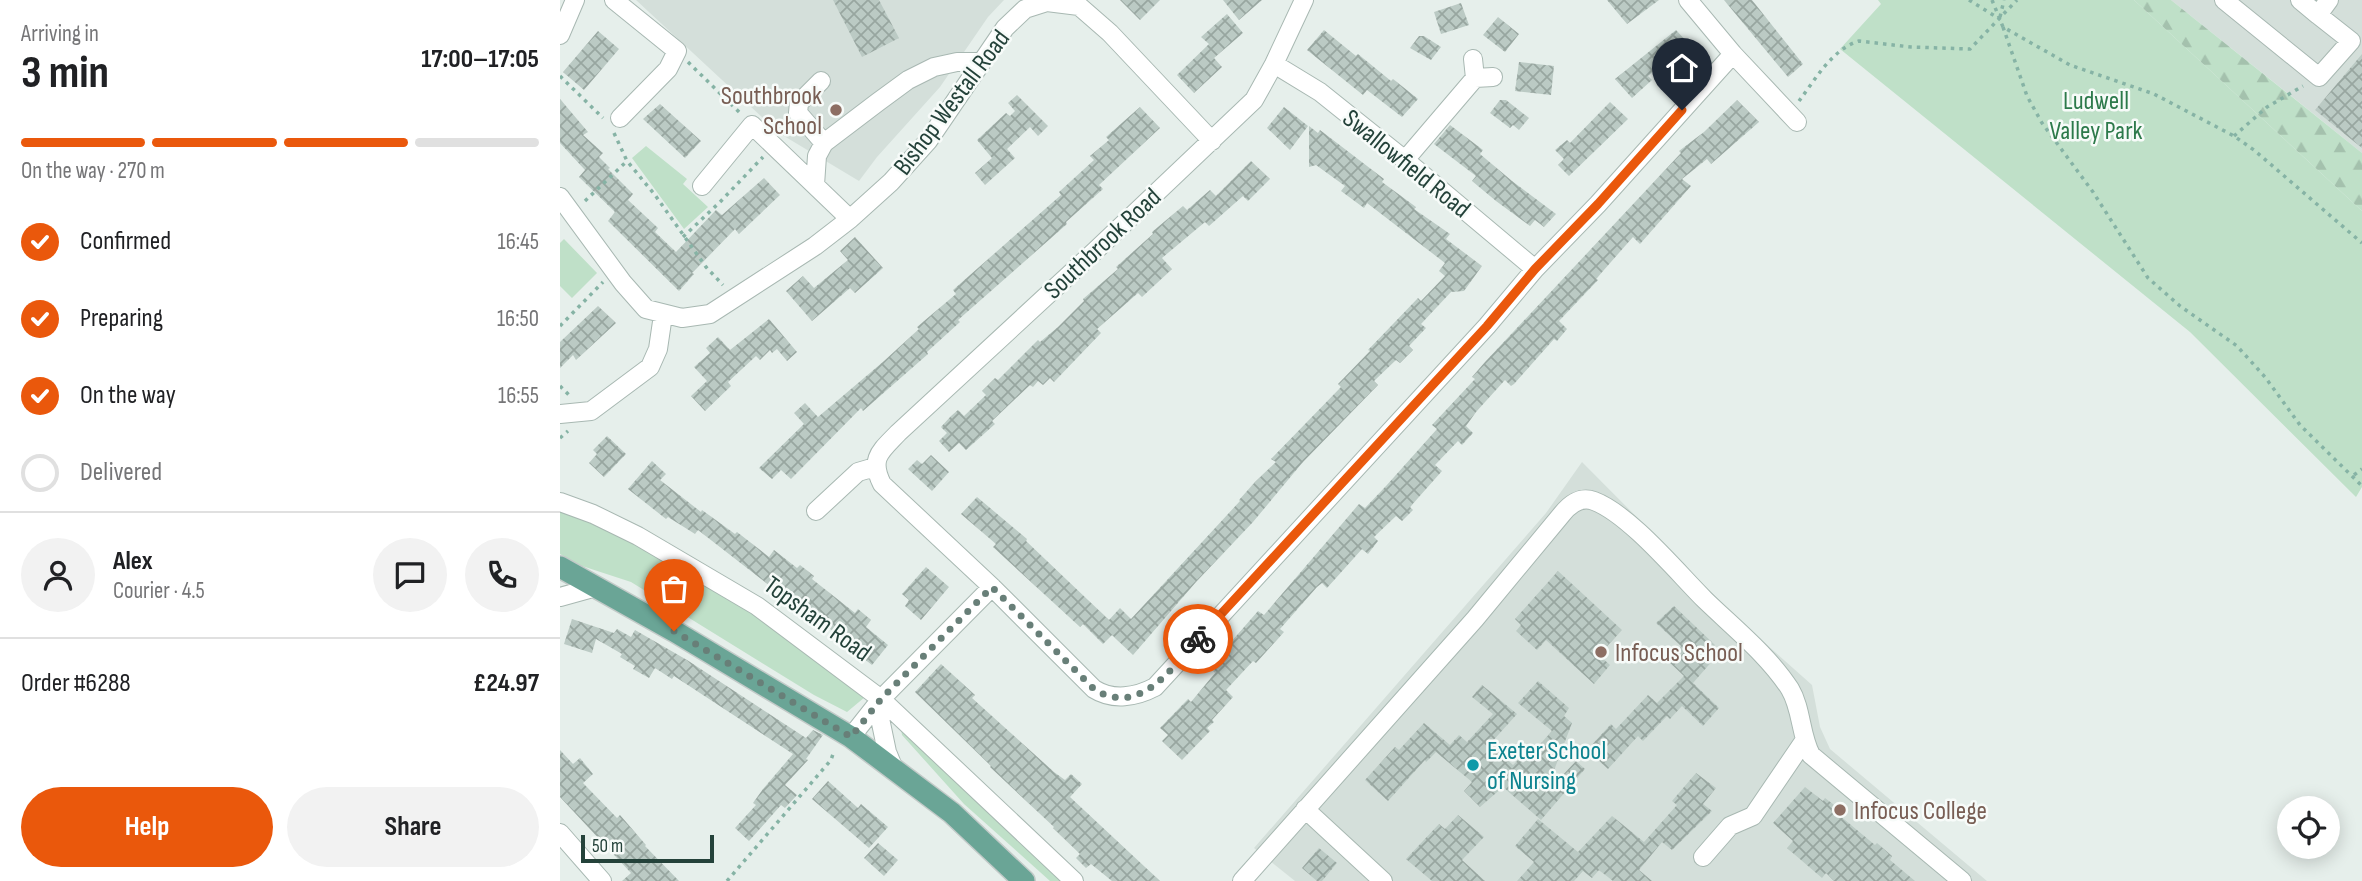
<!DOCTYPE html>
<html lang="en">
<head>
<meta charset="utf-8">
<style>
  body { margin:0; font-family:"Sofia Sans Condensed",sans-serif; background:#f2f2f2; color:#202124; height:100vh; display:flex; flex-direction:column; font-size:26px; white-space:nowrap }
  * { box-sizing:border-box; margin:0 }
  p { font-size:23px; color:#757577 }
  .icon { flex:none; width:38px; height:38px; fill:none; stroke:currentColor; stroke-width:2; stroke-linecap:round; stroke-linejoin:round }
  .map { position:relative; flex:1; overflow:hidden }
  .drawer { display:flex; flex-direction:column; background:#fff; width:560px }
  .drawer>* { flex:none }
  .fabs { position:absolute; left:1717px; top:796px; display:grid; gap:14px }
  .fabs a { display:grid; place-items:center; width:63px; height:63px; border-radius:50%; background:#fff; box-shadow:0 4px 18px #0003; font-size:35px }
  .scale { position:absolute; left:21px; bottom:18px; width:133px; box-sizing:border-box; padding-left:7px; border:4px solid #24423a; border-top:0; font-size:19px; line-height:24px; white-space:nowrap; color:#24423a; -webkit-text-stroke:5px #f7fbf9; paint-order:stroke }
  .pin { position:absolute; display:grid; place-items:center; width:60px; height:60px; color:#fff; margin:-72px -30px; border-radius:50% 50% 50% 0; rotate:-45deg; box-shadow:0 0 7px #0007 }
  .pin .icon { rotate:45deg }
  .courier { position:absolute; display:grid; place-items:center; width:70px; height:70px; margin:-35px; border:5px solid #ea580c; border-radius:50%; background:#fff; color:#222; box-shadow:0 2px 9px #0007 }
  .headline em { font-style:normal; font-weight:700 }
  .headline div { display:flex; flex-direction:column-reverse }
  .headline { display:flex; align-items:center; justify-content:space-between; height:119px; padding:0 21px }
  h1 { font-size:46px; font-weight:700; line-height:52px }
  .bar { display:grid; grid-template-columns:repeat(4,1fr); gap:10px 7px; align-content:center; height:84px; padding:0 21px }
  .bar i { height:9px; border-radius:5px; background:#e0e0e0 }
  .bar .current { background:#ea580c }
  .bar p { grid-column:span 4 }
  .line { display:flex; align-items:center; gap:18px; padding:0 21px; border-top:2px solid #e0e0e0 }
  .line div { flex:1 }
  .round { display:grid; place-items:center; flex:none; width:74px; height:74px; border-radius:37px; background:#f2f2f2 }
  ol { padding:0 21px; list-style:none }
  li { display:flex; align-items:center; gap:21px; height:77px }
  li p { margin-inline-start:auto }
  li .icon { padding:7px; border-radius:50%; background:#ea580c; color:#fff; stroke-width:4 }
  li:last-child { color:#757577 }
  li i { width:38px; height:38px; border:4px solid #e0e0e0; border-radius:50% }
  .cta { display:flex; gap:14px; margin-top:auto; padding:14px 21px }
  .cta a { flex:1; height:80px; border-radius:42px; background:#ea580c; color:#fff; font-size:28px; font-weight:700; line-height:80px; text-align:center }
  .cta a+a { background:#f2f2f2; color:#202124 }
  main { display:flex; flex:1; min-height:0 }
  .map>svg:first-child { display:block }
  .built { fill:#d4dfda }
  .green { fill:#bfe0c8 }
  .forest { fill:url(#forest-firs) }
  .building { fill:url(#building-cross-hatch) }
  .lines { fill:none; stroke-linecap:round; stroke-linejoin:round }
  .minor-casing { stroke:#a8b8b2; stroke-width:20 }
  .major-casing { stroke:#c2cac8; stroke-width:24 }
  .path { stroke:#86b3a5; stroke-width:3.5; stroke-dasharray:3.5 5; stroke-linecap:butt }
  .minor { stroke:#fff; stroke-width:18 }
  .major { stroke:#6aa596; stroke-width:21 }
  .done { stroke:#687f78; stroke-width:7; stroke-dasharray:0 12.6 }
  .route { stroke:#ea580c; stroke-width:9 }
  .education-dot { fill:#8d6e63; stroke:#f7fbf9; stroke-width:2.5 }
  .culture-dot { fill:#0f9aa8; stroke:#f7fbf9; stroke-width:2.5 }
  .labels { text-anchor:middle; stroke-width:5; stroke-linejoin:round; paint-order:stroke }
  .education-label { font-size:26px; fill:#785e54; stroke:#f7fbf9; text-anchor:start }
  .park-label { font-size:26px; fill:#2d7a4b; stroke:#f7fbf9 }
  .street-label { font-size:26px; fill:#24423a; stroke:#f7fbf9 }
  .culture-label { font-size:26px; fill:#0d838f; stroke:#f7fbf9; text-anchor:start }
</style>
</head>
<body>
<main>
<section class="drawer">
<div class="headline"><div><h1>3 min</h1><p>Arriving in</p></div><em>17:00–17:05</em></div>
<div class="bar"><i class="current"></i><i class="current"></i><i class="current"></i><i></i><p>On the way · 270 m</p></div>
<ol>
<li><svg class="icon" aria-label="check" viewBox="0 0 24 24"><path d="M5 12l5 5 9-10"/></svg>Confirmed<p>16:45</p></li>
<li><svg class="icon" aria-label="check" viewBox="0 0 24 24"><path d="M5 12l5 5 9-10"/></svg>Preparing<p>16:50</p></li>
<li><svg class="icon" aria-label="check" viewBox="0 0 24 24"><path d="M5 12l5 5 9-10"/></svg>On the way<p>16:55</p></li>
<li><i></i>Delivered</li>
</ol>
<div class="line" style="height:126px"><a class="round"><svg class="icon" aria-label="person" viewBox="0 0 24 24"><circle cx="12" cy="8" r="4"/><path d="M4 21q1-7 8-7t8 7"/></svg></a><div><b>Alex</b><p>Courier · 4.5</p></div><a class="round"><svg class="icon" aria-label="chat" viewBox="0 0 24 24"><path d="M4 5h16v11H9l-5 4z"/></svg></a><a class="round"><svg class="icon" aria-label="phone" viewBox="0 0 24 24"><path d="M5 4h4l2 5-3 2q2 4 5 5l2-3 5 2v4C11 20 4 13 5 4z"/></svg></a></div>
<div class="line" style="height:91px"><div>Order #6288</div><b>£24.97</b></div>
<div class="cta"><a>Help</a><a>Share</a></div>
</section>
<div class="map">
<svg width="1802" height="881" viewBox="0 0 1802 881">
  <defs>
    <pattern id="forest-firs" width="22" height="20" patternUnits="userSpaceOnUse" patternTransform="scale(1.75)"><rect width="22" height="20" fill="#bfe0c8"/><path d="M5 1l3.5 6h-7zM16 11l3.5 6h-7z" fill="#a4c1ad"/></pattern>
    <pattern id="building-cross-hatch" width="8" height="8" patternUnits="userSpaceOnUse" patternTransform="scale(1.75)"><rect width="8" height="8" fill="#bbcac4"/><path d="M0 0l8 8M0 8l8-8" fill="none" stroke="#98a6a0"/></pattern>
  </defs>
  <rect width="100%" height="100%" fill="#e6efeb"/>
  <path class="built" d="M76,0h368l-16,17 -48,70 -63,70 -18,24 -80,-48z
    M1611,0h191v153l-57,-46z
    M1022,462l157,158 73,65 8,42 10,22 157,132h-692l-41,-33 292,-335z"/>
  <path class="green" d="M1318,0h256l228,211v276l-6,10 -166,-165 -350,-283 41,-45z
    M86,146l41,33 -4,5 25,23 -24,22 -52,-71z
    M4,239l33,34 -25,25 -12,-12v-43z
    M0,507l17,5 188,104 100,81 -18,15 -33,-17 -183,-113 -52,-17 -19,-11z
    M340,723l162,158h-12l-86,-77 -62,-69z"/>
  <path class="forest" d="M1574,0h37l191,153v58z"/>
  <path class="building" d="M273,0h46l20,38 -37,19z
    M560,0h40l-20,20z
    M663,0h39l-23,20z
    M1047,0h52l-32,24z
    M1164,0h28l51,64 -15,13z
    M901,3l8,22 -28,9 -7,-22z
    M667,14l16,19 -29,25 8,9 -28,26 -17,-18 32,-31 -8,-7z
    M938,17l21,17 -14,18 -22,-17z
    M764,30l32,26 2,-2 33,27 2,-2 25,20 -16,18 -35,-27 -4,5 -56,-45z
    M1116,30l13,14 -41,32 4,4 -20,18 -17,-19z
    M38,31l21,18 -35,41 -21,-18z
    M859,36h5l17,11 -10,13 -21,-12z
    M1802,54v94l-47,-38z
    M959,62l35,4 -3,29 -36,-4z
    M457,95l31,31 -10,10 -8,-9 -23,22 8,9 -30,27 -10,-12 17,-15 -15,-18 29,-27 4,3 5,-5 -7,-8z
    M0,99l28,33 -5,3 20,18 -4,4 11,11 -2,1 25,25 -5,6 30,28 -3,4 21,20 40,-42 6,5 42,-37 16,17 -41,39 -4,-5 -43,44 2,1 -15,17 -71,-70 7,-9 -36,-35 6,-7 -25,-27z
    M940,100h6l23,18 -10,12 -6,-5 -3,3 -20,-15z
    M1177,100l22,22 -48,42 -4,-5 -25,20 9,7 -51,58 -7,-7 -37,42 2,1 -39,41 8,8 -10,12 -3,-2 -40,45 -3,2 -6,-6 -29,32 -10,14 7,7 -11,12 -4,-4 -23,24 7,6 -32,36 3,3 -11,11 -6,-5 -22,21 4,4 -10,13 -6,-5 -35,39 -5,-5 -5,4 -37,42 4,3 -28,31 -3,-2 -27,29 7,7 -21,23 2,2 -7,6 3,3 -28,29 -20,-19 6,-6 -8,-7 28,-29 3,3 24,-29 -2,-2 14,-14 -4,-4 8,-11 27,-31 6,4 95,-111 6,4 21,-22 51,-57 -5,-4 43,-46 -3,-2 13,-15 196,-209 -2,-2 25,-19z
    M1050,102l18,17 -59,57 -11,-11 6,-6 -9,-9 12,-10 3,3z
    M100,104l41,37 -16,17 -42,-39z
    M580,107l20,21 -61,57 4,4 -37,33 1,2 -109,96 2,2 -33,30 1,2 -65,57 -2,-3 -70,71 -10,-9 -9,9 -13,-11 45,-44 -10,-11 11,-10 13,14 66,-56 35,-32 -2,-2 39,-33 -3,-4 108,-95 -2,-3 35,-32 -4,-4 19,-16 -3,-3z
    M724,107l24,19 -18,24 -23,-22z
    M890,125l33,25 -3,4 32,27 44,33 -12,13 -9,-7 -5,6 -34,-25 -24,-20 4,-5 -42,-32z
    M749,126l9,7 2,-3 64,49 -2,3 34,25 -2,2 36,25 -4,5 36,27 -18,25 -13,1 -30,32 5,4 -17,18 4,4 -13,13 -4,-3 -22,21 4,4 -75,77 -50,60 -57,60 -63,73 -21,-20 -9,9 -20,-20 -3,3 -87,-80 3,-3 -35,-30 16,-17 50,42 -1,2 83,79 11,-12 11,11 109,-118 -1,-1 16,-18 21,-20 -5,-3 70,-72 -3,-3 32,-33 -2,-1 50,-52 3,3 24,-25 -6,-5 6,-8 -78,-60 -3,5 -23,-17 4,-5 -29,-21 -7,2z
    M691,161l19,18 -22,22 -5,-5 -34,30 -4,-4 -43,36 10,11 -30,28 -4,-4 -41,36 4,4 -47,49 -4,-4 -7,7 -5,-4 -5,6 -3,-2 -38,36 3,3 -29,26 -7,-7 -10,9 -10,-11 8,-8 -6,-6 10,-11 7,-6 6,6 22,-21 -4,-4 13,-13 3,2 40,-40 2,2 18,-15 26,-26 -1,-2 35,-30 -2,-2 37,-33 -1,-2 31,-26 4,4 23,-20 6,6z
    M295,237l28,31 -28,25 -5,-5 -38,33 -26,-30 17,-15 11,12 34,-28 -8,-9z
    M38,306l18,17 -40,37 -3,-5 -13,13v-26z
    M209,319l28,33 -10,9 -10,-12 -5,4 -2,-3 -10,10 -4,-4 -28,26 3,4 -26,25 -14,-15 16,-15 -13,-14 16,-14 -4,-5 12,-11 12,13z
    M47,436l19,18 -22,23 -15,-14 8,-9 -4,-4z
    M371,455l18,17 -17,19 -24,-22 9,-9 5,4z
    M92,461l14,13 -6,6 41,32 1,-2 33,24 2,-2 32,25 5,-7 23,18 3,-3 14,11 -2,3 43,34 3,-4 13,11 -5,7 22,18 -16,20 -36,-28 2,-2 -45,-34 -1,2 -94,-73 -3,4 -27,-17 -2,2 -38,-30z
    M366,567l23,20 -28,33 -16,-14 4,-6 -7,-6z
    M998,571l64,59 -23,25 11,10 -16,19 -48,-44 -9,10 -21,-19 5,-6 -6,-6z
    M1114,606l41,39 -8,8 7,6 -21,24 26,25 -16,18 -21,-20 -12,13 -3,-3 -24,25 -5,-5 -30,33 -21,-19 24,-26 5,5 32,-34 9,8 27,-27 -17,-16 14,-14 -25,-23z
    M12,619l42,14 3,-4 14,8 4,-7 52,30 119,78 7,-8 10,5 -17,24 2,1 -23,25 12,10 -12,13 -4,-3 -32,36 -14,-13 21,-23 -3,-2 10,-14 30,-35 -119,-78 -2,3 -17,-11 -6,10 -16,-9 2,-3 -15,-9 2,-3 -26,-15 -4,14 -28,-9z
    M381,664l34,31 -3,3 82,74 11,8 6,-6 11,10 -12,13 90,84h-48l-21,-17 -5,4 -10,-10 4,-4 -27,-26 1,-1 -64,-60 1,-1 -76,-74z
    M978,681l31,27 -5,8 8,7 -27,71 31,-33 9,8 -44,51 -38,-33 -23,20 -16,-16 8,-9 -36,-30 -10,10 -1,-2 -37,41 -23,-21 30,-33 4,3 25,-27 26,22 9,-10 8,7 26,-28 -21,-17 10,-12 35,29 -27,30 23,21 6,-6 4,4 29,-32 -34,-28z
    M0,750l13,14 7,-6 13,16 -10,9 34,35 3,-3 26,30 -1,1 34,35h-57l9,-8 -71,-76z
    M1136,773l20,15 -13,16 9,7 -40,39 -10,-8 -23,28 13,11h-39l-14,-11 -7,8 -9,-7 -9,10h-57l17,-19 -19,-16 23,-27 40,33 34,-36 32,26 33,-37 -5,-4z
    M268,781l30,27 3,-4 27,23 -19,21 -57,-49z
    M1245,787l18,14 2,-3 17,13 -3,4 36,30 2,-2 15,13 -2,4 25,21h-81l-8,-8 -4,5 -35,-30 6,-7 -20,-18z
    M898,815l26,22 -22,23 23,21h-53l-26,-22 33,-35 6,5z
    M318,843l20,17 -14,16 -20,-18z
    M759,848l18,15 -15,18h-5l-15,-13z"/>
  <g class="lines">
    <defs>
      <path id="minor" d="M54,0l63,51 -9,18 -48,49
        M744,0l-30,64 -20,36 -159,151 -197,182c-17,18 -29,25 -16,51l110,103 102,102c19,12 42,8 61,-2l332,-361 48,-57 63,-65 135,-150
        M1128,0l45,54 64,68
        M1664,0l95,77 32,-36 -33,-26 11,-15
        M1740,0l18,15
        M0,35l15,-35
        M913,59l2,19 18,-1
        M714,64l46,28 85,68 130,109
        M261,81l-22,22 -1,10 26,30
        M845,160l70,-82
        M255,185l2,-29 7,-13 54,-41 30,-22 26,-13 23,-5h25
        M142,186l50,-61 98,94
        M0,197l63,86 23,26 36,9 28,-4 105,-68 35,-27 41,-37 37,-41 77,-113 20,-19 22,-7 32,4 31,27 102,108
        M0,414l31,-3 59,-44 8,-18 5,-34
        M0,502l33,12 45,22 119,70 124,93 193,182
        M256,511l42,-39 17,-5
        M0,597l36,-10
        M317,704l10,48 7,17
        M291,737l30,-38 111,-112
        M745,809l78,72
        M0,833l42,48
        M1143,857l27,-31 23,-10 51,-75
        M682,881l233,-262 87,-105c8,-10 19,-18 32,-13 35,13 83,71 111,99 29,28 63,55 85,89 12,20 10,45 21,66l151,126"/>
      <path id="major" d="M0,567l114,64 177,106 101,76 72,68"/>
    </defs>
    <use href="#minor" class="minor-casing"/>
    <use href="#major" class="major-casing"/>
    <path class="path" d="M1409,0l29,18
      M1432,0l11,27 67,38 84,29 80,42 20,14 108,93
      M1440,17l4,-17
      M1443,27l24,69 15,27 51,69 55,86 32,28 57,40 28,31 35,48 62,61
      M128,62l52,51
      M0,76l43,42
      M1239,101c16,-21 33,-52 60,-60l52,6 59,2 47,-49
      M54,133l13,28 28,34 51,72 17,18
      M1674,136l33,-29 36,-21
      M25,201l42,-40
      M123,237l37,-35 43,-45
      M0,326l43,-44
      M0,386l9,9
      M0,438l8,-7
      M1794,475l8,-6
      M167,881l104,-121 3,-9"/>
    <use href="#minor" class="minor"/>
    <use href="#major" class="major"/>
  </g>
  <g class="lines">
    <path class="done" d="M114,631l177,106 30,-38 111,-112 102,102c45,29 78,-21 104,-50"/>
    <path class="route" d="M638,639l289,-313 48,-57 63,-65 84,-94"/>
  </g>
  <g class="education-dot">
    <circle cx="276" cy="110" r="7"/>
    <circle cx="1041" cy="652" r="7"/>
    <circle cx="1280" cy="810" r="7"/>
  </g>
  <circle class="culture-dot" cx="913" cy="765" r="7"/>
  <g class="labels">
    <g class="education-label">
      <text x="262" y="104" text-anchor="end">Southbrook<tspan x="262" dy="30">School</tspan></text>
      <text x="1055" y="661">Infocus School</text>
      <text x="1294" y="819">Infocus College</text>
    </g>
    <g class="park-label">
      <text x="1536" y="109">Ludwell<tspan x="1536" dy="30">Valley Park</tspan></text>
    </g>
    <g class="street-label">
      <text transform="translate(391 102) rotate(-53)" y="9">Bishop Westall Road</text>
      <text transform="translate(847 163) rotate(39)" y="9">Swallowfield Road</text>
      <text transform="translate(542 243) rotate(-43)" y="9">Southbrook Road</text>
      <text transform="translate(258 618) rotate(36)" y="9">Topsham Road</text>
    </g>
    <g class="culture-label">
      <text x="927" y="759">Exeter School<tspan x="927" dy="30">of Nursing</tspan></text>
    </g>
  </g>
</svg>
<div class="fabs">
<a><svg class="icon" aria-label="locate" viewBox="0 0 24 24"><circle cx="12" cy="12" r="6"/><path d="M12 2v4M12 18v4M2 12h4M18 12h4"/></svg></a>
</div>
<div class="scale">50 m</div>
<div class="pin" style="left:114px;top:631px;background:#ea580c"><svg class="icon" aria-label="bag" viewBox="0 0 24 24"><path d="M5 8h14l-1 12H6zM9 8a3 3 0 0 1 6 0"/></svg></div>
<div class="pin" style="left:1122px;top:110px;background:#1f2937"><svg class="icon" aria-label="home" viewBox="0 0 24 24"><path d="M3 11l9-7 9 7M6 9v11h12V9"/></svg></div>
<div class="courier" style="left:638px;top:639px"><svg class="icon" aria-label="bike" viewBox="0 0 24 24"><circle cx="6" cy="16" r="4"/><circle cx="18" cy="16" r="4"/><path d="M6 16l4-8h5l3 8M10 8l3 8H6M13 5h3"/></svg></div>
</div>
</main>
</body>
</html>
